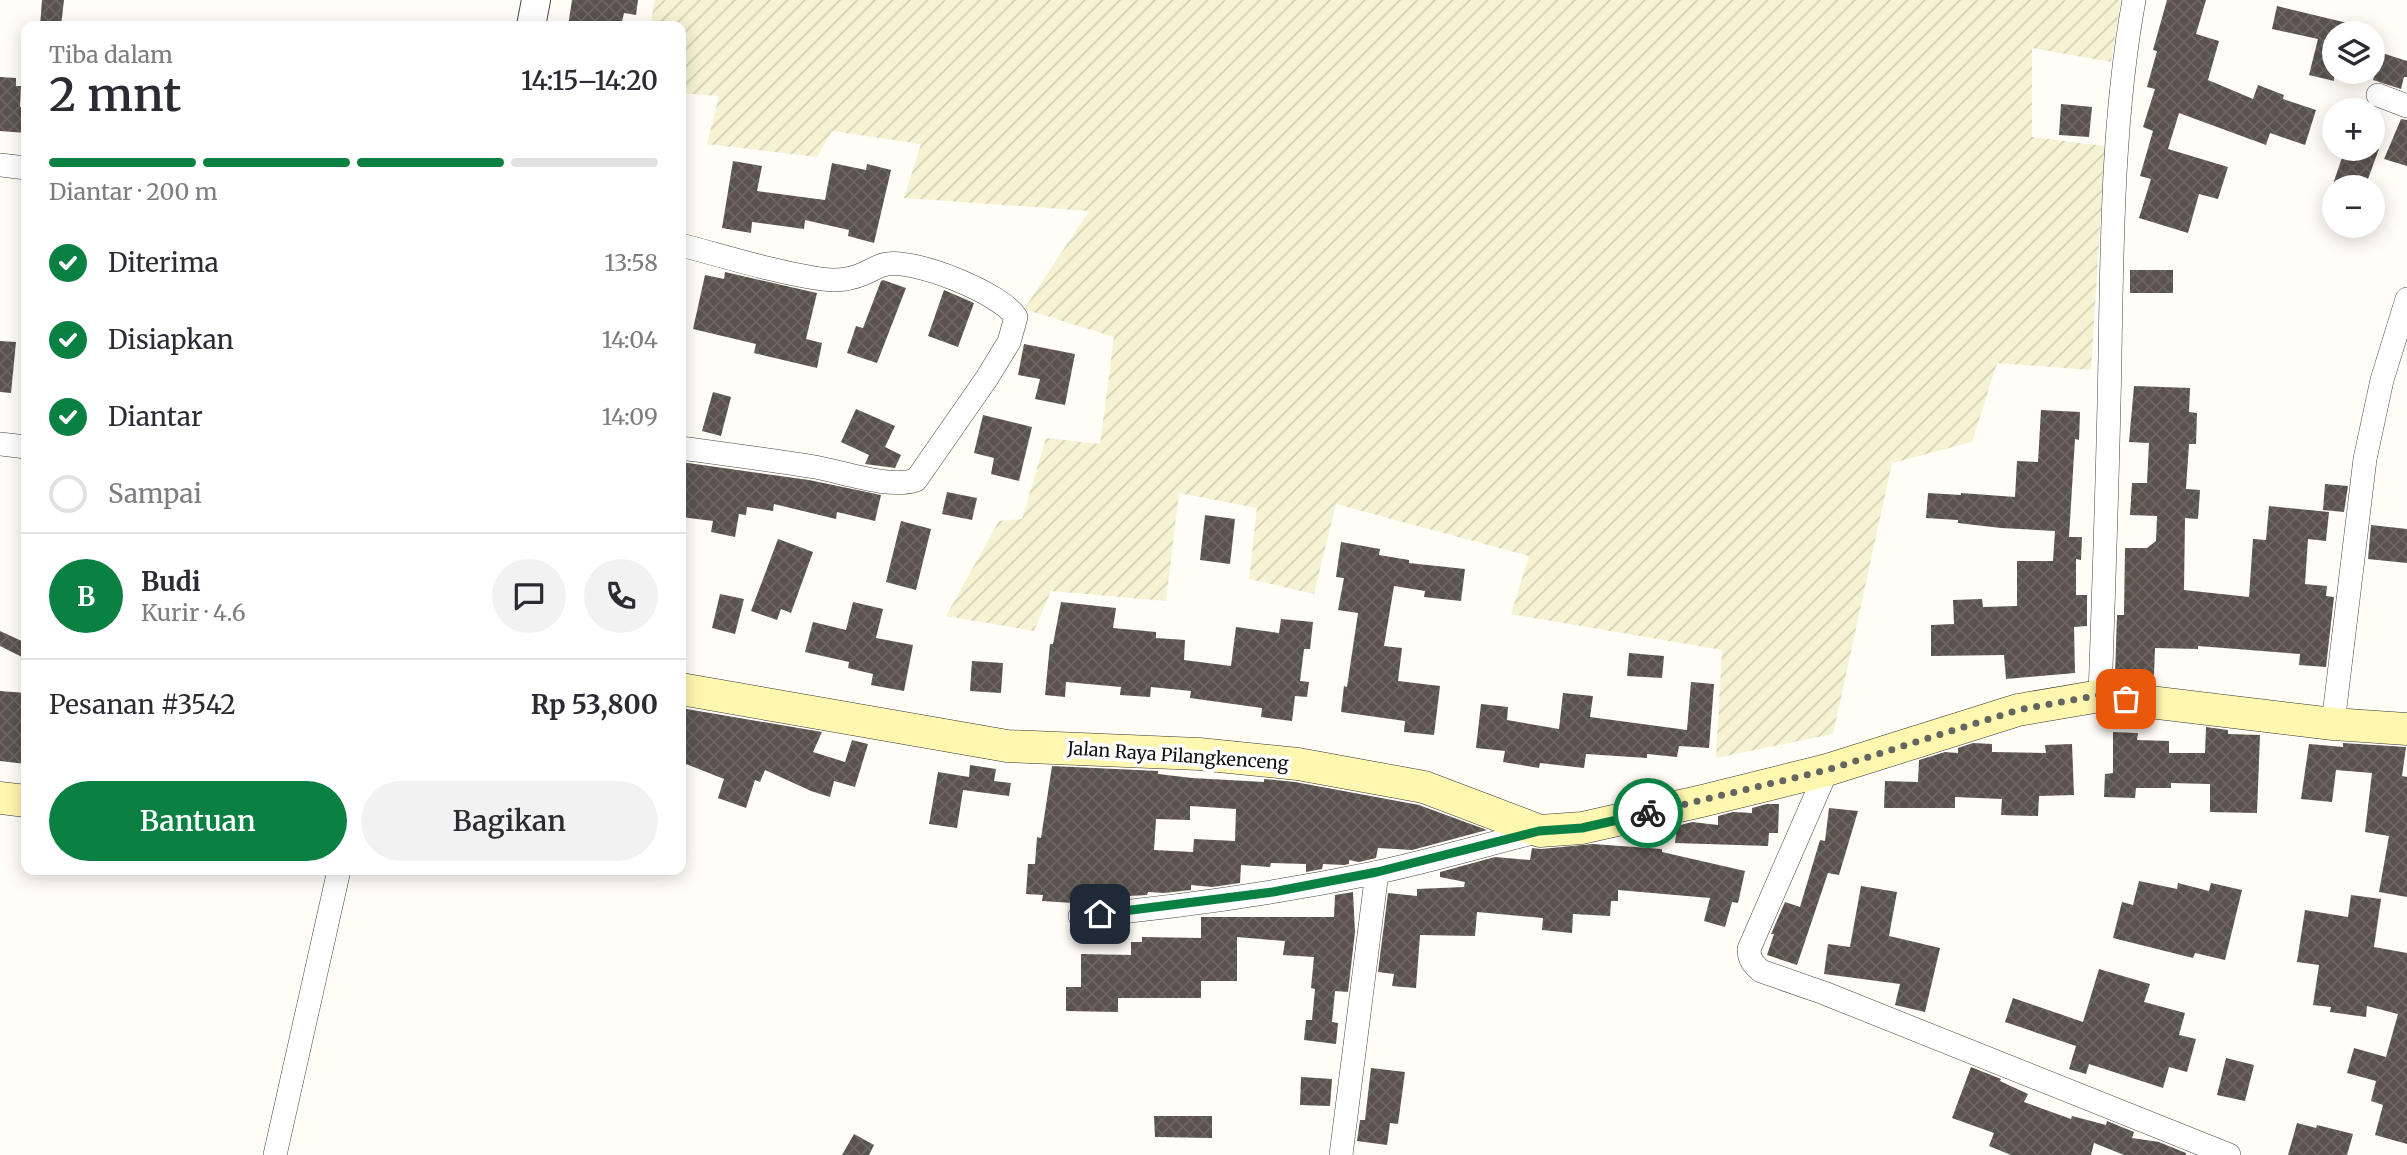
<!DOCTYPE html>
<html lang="id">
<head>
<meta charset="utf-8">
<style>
  body { margin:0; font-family:Merriweather,serif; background:#f2f2f3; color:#2b2b33; height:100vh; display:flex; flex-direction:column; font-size:26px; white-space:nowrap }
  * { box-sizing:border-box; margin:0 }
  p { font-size:23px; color:#7c7c81 }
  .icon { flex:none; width:38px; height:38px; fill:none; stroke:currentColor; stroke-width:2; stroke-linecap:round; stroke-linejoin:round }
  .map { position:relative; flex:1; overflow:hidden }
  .drawer { position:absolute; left:21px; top:21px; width:665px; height:854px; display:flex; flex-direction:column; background:#fff; border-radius:14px; box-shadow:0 4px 18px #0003 }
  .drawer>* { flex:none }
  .fabs { position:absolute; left:2322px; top:21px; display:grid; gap:14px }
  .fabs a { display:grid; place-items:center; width:63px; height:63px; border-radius:50%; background:#fff; box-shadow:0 4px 18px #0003; font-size:35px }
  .pin { position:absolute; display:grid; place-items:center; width:60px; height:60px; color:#fff; margin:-30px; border-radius:14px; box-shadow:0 4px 10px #0006 }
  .courier { position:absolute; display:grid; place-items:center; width:70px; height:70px; margin:-35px; border:5px solid #0b8043; border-radius:50%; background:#fff; color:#222; box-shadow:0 2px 9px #0007 }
  .headline em { font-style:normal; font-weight:600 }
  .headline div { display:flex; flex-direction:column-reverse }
  .headline { display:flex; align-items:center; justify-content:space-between; height:119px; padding:0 28px }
  h1 { font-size:46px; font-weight:600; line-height:52px }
  .bar { display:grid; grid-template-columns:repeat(4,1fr); gap:10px 7px; align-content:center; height:84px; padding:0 28px }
  .bar i { height:9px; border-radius:5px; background:#e1e1e2 }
  .bar .on { background:#0b8043 }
  .bar p { grid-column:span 4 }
  .line { display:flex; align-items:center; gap:18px; padding:0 28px; border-top:2px solid #e1e1e2 }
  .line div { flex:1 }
  .round { display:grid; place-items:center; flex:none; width:74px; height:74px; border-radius:37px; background:#f2f2f3 }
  ol { padding:0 28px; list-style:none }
  li { display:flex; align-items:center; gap:21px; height:77px }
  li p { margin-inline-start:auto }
  li .icon { padding:7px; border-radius:50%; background:#0b8043; color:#fff; stroke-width:4 }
  li:last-child { color:#7c7c81 }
  li i { width:38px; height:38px; border:4px solid #e1e1e2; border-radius:50% }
  .button { display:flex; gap:14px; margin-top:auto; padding:14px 28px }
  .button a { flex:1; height:80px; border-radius:42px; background:#0b8043; color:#fff; font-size:28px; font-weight:600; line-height:80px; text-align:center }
  .button a+a { background:#f2f2f3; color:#2b2b33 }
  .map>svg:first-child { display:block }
  .farmland { fill:url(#farmland-furrows) }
  .building { fill:url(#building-cross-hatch); fill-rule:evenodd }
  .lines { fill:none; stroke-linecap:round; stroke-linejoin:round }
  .minor-casing { stroke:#444; stroke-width:24 }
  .tertiary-casing { stroke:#444; stroke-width:30 }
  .secondary-casing { stroke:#333; stroke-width:33 }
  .minor { stroke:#fff; stroke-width:23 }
  .tertiary { stroke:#fff; stroke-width:28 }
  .secondary { stroke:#fff6b0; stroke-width:32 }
  .done { stroke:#646461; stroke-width:7; stroke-dasharray:0 12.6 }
  .route { stroke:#0b8043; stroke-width:9 }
  .labels { text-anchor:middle; stroke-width:7; stroke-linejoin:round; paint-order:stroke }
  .street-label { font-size:18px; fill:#111; stroke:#fff }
</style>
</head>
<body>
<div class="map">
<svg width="2407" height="1155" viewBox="0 0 2407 1155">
  <defs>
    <pattern id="farmland-furrows" width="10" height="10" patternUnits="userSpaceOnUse" patternTransform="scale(1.75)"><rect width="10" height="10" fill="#f6f3d4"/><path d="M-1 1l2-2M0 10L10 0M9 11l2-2" fill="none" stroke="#d2cfb5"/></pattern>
    <pattern id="building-cross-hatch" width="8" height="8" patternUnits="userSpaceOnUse" patternTransform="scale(1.75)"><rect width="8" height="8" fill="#5a524d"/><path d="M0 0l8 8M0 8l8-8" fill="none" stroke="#6d6662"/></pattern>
  </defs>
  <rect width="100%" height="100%" fill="#fffdf5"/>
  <path class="farmland" d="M654,0h1467l-10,62 -79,-14v89l73,9 -14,224 -94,-7 -25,79 -80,21 -59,271 -117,24 6,-108 -211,-36 18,-58 -193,-52 -22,90 -65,-15 8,-71 -78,-15 -13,108 -115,-10 -17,40 -88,-15 53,-95 23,-2 24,-81 54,6 14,-107 -90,-28 65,-98 -185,-13 17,-54 -89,-13 -15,26 -110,-13 12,-48 -38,-3v-67h-30z"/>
  <path class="building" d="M42,0h22l-3,26h-21z
    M572,0h66l-2,15 -12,-2 -3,13h-53z
    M2167,0h39l-10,34 23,7 -11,39 45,19 5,-14 26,10 -1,4 33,11 -11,35 -35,-12 -4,12 -87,-32 -11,36 60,18 -10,32 -19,-5 -11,39 -49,-15 12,-39 -11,-3 13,-45 -10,-4 12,-38 -8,-2 10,-36 -4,-1z
    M2277,6l91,22 -1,5h-33v48l-25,-6 9,-36 -46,-10z
    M2382,53l25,8v16h-3l-3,12 -28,-9z
    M0,77l16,1v8h5l-1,21h6v26l-26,-2z
    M2061,104l31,3 -3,30 -30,-2z
    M2401,119l6,1v46l-23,-7z
    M2345,149h34l-14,38h-23l-9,-3z
    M733,161l29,5 -5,25 68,9 7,-37 34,7 1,-6 24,6 -17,73 -26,-7 1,-6 -44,-10 -1,9 -52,-7 -1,11 -29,-5z
    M2130,270h43v23h-43z
    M725,272l92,21 -11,46 16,4 -5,25 -63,-15 2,-9 -63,-15 12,-54 19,4z
    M883,280l23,8 -29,75 -30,-10 9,-27 7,2 18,-47z
    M944,290l30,13 -16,44 -30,-11z
    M0,341l16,1 -5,51 -11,-1z
    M1024,344l51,10 -10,51 -30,-6 5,-20 -22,-4z
    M2134,386l56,2 -1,24 8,1 -1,31h-7l-3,45 14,1 -2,29 -13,-1 -1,72 65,7 4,-58 13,1 3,-34 60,6 -3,29 -18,-2 -3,45 22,2 -1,10 8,1 -8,70 -27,-2 1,-11 -102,-8v3l-43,-1 -1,27h-39l2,-60h7l1,-67h22l9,-7 1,-25 -27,-1 2,-32h15l2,-40 -20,-1z
    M713,392l18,5 -10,39 -19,-5z
    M856,409l39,17 -10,21 16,8 -6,13 -30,-4 4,-9 -28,-13z
    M2041,410l39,2 -1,28 -4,-1 -6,98h13l-1,23 -5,-1v36h11v31l-13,1 1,46 -69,6 -2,-24 -73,1v-31l23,-1 -1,-24 29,-1 1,8 34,-1v-45h36l2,-30 -54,-3 -43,-5v-3l-32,-2 2,-25 33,2v-2l54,4 2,-36 21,1z
    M983,415l49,12 -13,54 -28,-7 3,-16 -20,-5z
    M681,462l128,18 72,15 -6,26 -38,-9 -1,7 -62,-15 -1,7 -26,-4 -1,8 -7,-1 -4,23 -24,-5 2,-11 -32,-4z
    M2325,484l23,2 -4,26 -21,-2z
    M947,492l30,6 -5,22 -30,-6z
    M1205,515l30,4 -5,45 -30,-4z
    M901,521l30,8 -15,61 -30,-8z
    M2371,525l36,4v34l-39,-4z
    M778,539l35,13 -22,61 -10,-4 -4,11 -26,-9z
    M1341,542l39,7 -1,6 30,5v3l56,6 -4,32 -37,-4 1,-6 -31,-5 -10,60 18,2 -4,33 42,5 -6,49 -30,-3 1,-11 -64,-9 3,-26 3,1 11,-74 -20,-3 6,-32 -8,-1z
    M720,594l24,5 -9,35 -23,-6z
    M853,602l30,7 -7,29 37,7 -9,46 -33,-6 2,-11 -25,-6 1,-6 -44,-10 8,-30 33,8z
    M1061,602l55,6 -3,20 43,4v6l29,2 -1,20 47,6 5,-39 43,6 2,-14 32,3 -3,27h-6l-4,32 9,1 -2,15 -12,-1 -3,25 -31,-4 1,-9 -72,-10 1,-7 -40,-4 -1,10 -30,-2 1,-8 -55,-5 -1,15 -20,-2 5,-51h3z
    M0,631l26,12v16l-26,-13z
    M1629,653l35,3 -2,22 -35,-2z
    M972,661l31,2 -2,30 -31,-2z
    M1691,682l23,2 -5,64 -30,-2 -2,11 -30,-3v4l-61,-4 -2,14 -44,-5 -1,5 -36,-6 2,-11 -29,-3 5,-44 27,3 -1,13 52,9 4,-36 30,3 -3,21 97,13z
    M0,691l26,2v71l-26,-3z
    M681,708l141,24 -9,20 32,10 7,-22 16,4 -13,43 -21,-6 -4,16 -19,-6 -46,-21 -5,12 -5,-2 -9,28 -28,-10 6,-19 -43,-17z
    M2206,727l22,3v4l32,1 -3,78 -47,-1v-28l-39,-1v5h-35l-1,10 -31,-1 1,-23 8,-1v-41l25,1 -1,7 32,1v12h36z
    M1973,743l19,1v8l54,1 -1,-8 27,-1 2,51 -35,1 -1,20 -37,-1 1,-16 -47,-2v11h-71l1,-27 33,1 1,-22 26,-8 13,1v-5z
    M2343,743l63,4 -4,29 5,1v120l-28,-5 10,-56 -24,-4 7,-59 -36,-3 -4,32 -31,-3 8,-55 34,3z
    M970,765l26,4 -2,12 17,2 -2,13 -46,-6 -6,38 -28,-4 9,-52 31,5z
    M1052,766l106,5v3l34,4 72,4v-3l31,3 124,23 68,25 -75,20 -34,-2 -2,10 -17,4 -10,-2v4l-5,1 -21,-1 -1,5 -16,3v-8l-35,-1 -1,4 -29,-2 -1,18 -28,4 -21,-2v5l-27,3 -16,-1 -1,3 -38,2v2h-36v4l-31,-2 1,-6 -17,-1 2,-30h7l2,-27 4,1zM1190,806l46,3 -1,32 -41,-2 -1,13 -39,-2 2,-31 34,1z
    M1767,804h12l-1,29h-9l-1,13 -93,-3 2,-17 15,-4 26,3v-9l15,-4 19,1v-5z
    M1829,808l29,3 -19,64 -11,-2 -31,92 -30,-10 7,-21h-3l14,-32 15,5 20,-67 5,1z
    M1593,844l69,5v3l83,19 -7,32 -6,-1 -7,25 -21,-6 6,-23 -92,-8v11h-7l-1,15 -37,-2 -1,19 -30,-3 1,-12 -66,-6 -2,24 -55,-1 -4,53 -24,-2 2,-12 -16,-2 10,-79 29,3v-7l47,-2 1,-5 -25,-5v-5l55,-15 35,3 2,-12 9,1z
    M2139,881l38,8 1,-6 31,8 2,-8 31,7 -17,70 -30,-7 -2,5 -80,-20 9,-36 11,3z
    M1861,886l36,6 -8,44 51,12 -15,64 -30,-7 5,-21 -76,-10 4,-30 22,3z
    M1353,892l2,40 -7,60 -13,-1 -3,31 6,1 -2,21 -32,-4 2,-20h6l3,-31 -4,-1 3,-31 -31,-2 2,-14 -48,-4v44h-36v17h-83v14l-52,-1v-24h15v-33l50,1v-13h11v-5l59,1v-21h133l1,-22z
    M2351,895l30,4 -7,48 33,6v191l-32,-9 8,-30 -12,-4 5,-20 -29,-8 7,-25 32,9 12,-43 -31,-8 -1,11 -36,-5 1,-5 -18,-2 6,-40 -22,-3 8,-52 43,7z
    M2099,969l51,15 -6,18 41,11 -6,22 17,4 -9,33 -18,-5 -6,21 -74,-24 -3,10 -17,-5 7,-23 -71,-24 8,-24 70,24z
    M2226,1058l28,7 -9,36 -28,-6z
    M1971,1067l30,12 -1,2 28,13 -4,8 47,17 1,-3 34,9 1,-4 27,11 -2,6 27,4 27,11v2h-62l-30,-12 -3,12h-80l-22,-9 5,-13 -42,-15z
    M1371,1068l34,4 -7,52 -8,-1 -3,22 -30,-4 3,-21h5z
    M1301,1077l31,2 -2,27 -30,-1z
    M1154,1116h58v22l-57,-1z
    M2297,1123l19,5 1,-3 36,9 -6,21h-59z
    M854,1134l20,11 -5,10h-27z"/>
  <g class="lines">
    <defs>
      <path id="minor" d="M2378,95l29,11
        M0,165l26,3
        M681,245c46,12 93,27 140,34 14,2 28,1 42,-5 8,-3 15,-9 24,-10 28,-5 114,29 129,53l-7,25 -22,36 -71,102c-27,9 -73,-8 -101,-13 -45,-7 -90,-13 -134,-19
        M0,444l26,3
        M2100,696c4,-114 8,-227 10,-341 2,-118 3,-239 24,-355
        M2333,724l32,-265 17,-79 25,-81
        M1827,770l-78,179c0,10 4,15 12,22l63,22 405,162
        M1080,916c99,-9 197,-23 294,-43 56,-12 111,-28 166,-42
        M275,1155l64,-285
        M1341,1155l36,-283"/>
      <path id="tertiary" d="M531,26l5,-26"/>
      <path id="secondary" d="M681,689l326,57 192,8 99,10 126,23 116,44 42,-3 120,-27 125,-31 191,-60 82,-14 233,28 74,5
        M0,798l26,3"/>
    </defs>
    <use href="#minor" class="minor-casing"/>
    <use href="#tertiary" class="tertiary-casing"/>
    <use href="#secondary" class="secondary-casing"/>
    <use href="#minor" class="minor"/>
    <use href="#tertiary" class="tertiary"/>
    <use href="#secondary" class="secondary"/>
  </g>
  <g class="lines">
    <path class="done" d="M1648,813l179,-43 191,-60 82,-15 26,4"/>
    <path class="route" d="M1100,914l173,-22 104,-20 162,-41 43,-3 66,-15"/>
  </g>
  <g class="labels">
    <g class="street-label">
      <text transform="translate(1178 756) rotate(4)" y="6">Jalan Raya Pilangkenceng</text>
    </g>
  </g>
</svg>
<div class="fabs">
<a><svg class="icon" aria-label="layers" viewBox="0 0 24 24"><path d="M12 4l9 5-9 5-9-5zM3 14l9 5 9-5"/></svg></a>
<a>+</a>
<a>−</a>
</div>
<div class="pin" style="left:2126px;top:699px;background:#ea580c"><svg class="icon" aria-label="bag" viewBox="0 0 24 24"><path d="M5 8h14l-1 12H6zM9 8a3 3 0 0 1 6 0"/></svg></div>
<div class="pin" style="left:1100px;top:914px;background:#1f2937"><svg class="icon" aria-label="home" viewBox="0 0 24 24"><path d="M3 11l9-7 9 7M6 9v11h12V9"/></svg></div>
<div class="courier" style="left:1648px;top:813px"><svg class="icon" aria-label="bike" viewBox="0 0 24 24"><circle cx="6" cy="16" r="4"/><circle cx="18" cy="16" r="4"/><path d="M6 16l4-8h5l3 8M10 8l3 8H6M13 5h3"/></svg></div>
<section class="drawer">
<div class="headline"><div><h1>2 mnt</h1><p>Tiba dalam</p></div><em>14:15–14:20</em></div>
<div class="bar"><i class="on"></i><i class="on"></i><i class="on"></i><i></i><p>Diantar · 200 m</p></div>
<ol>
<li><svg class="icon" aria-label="check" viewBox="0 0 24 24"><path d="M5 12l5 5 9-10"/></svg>Diterima<p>13:58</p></li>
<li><svg class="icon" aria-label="check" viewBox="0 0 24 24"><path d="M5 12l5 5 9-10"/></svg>Disiapkan<p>14:04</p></li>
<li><svg class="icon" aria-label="check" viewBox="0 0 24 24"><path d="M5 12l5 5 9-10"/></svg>Diantar<p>14:09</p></li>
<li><i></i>Sampai</li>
</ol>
<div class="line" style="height:126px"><b class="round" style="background:#0b8043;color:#fff">B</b><div><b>Budi</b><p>Kurir · 4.6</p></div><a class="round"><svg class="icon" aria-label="chat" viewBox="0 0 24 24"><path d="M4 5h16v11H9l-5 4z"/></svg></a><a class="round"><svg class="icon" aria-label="phone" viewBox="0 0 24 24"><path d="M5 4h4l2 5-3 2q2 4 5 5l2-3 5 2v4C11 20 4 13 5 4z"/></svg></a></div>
<div class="line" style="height:91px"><div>Pesanan #3542</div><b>Rp 53,800</b></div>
<div class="button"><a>Bantuan</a><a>Bagikan</a></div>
</section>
</div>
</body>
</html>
